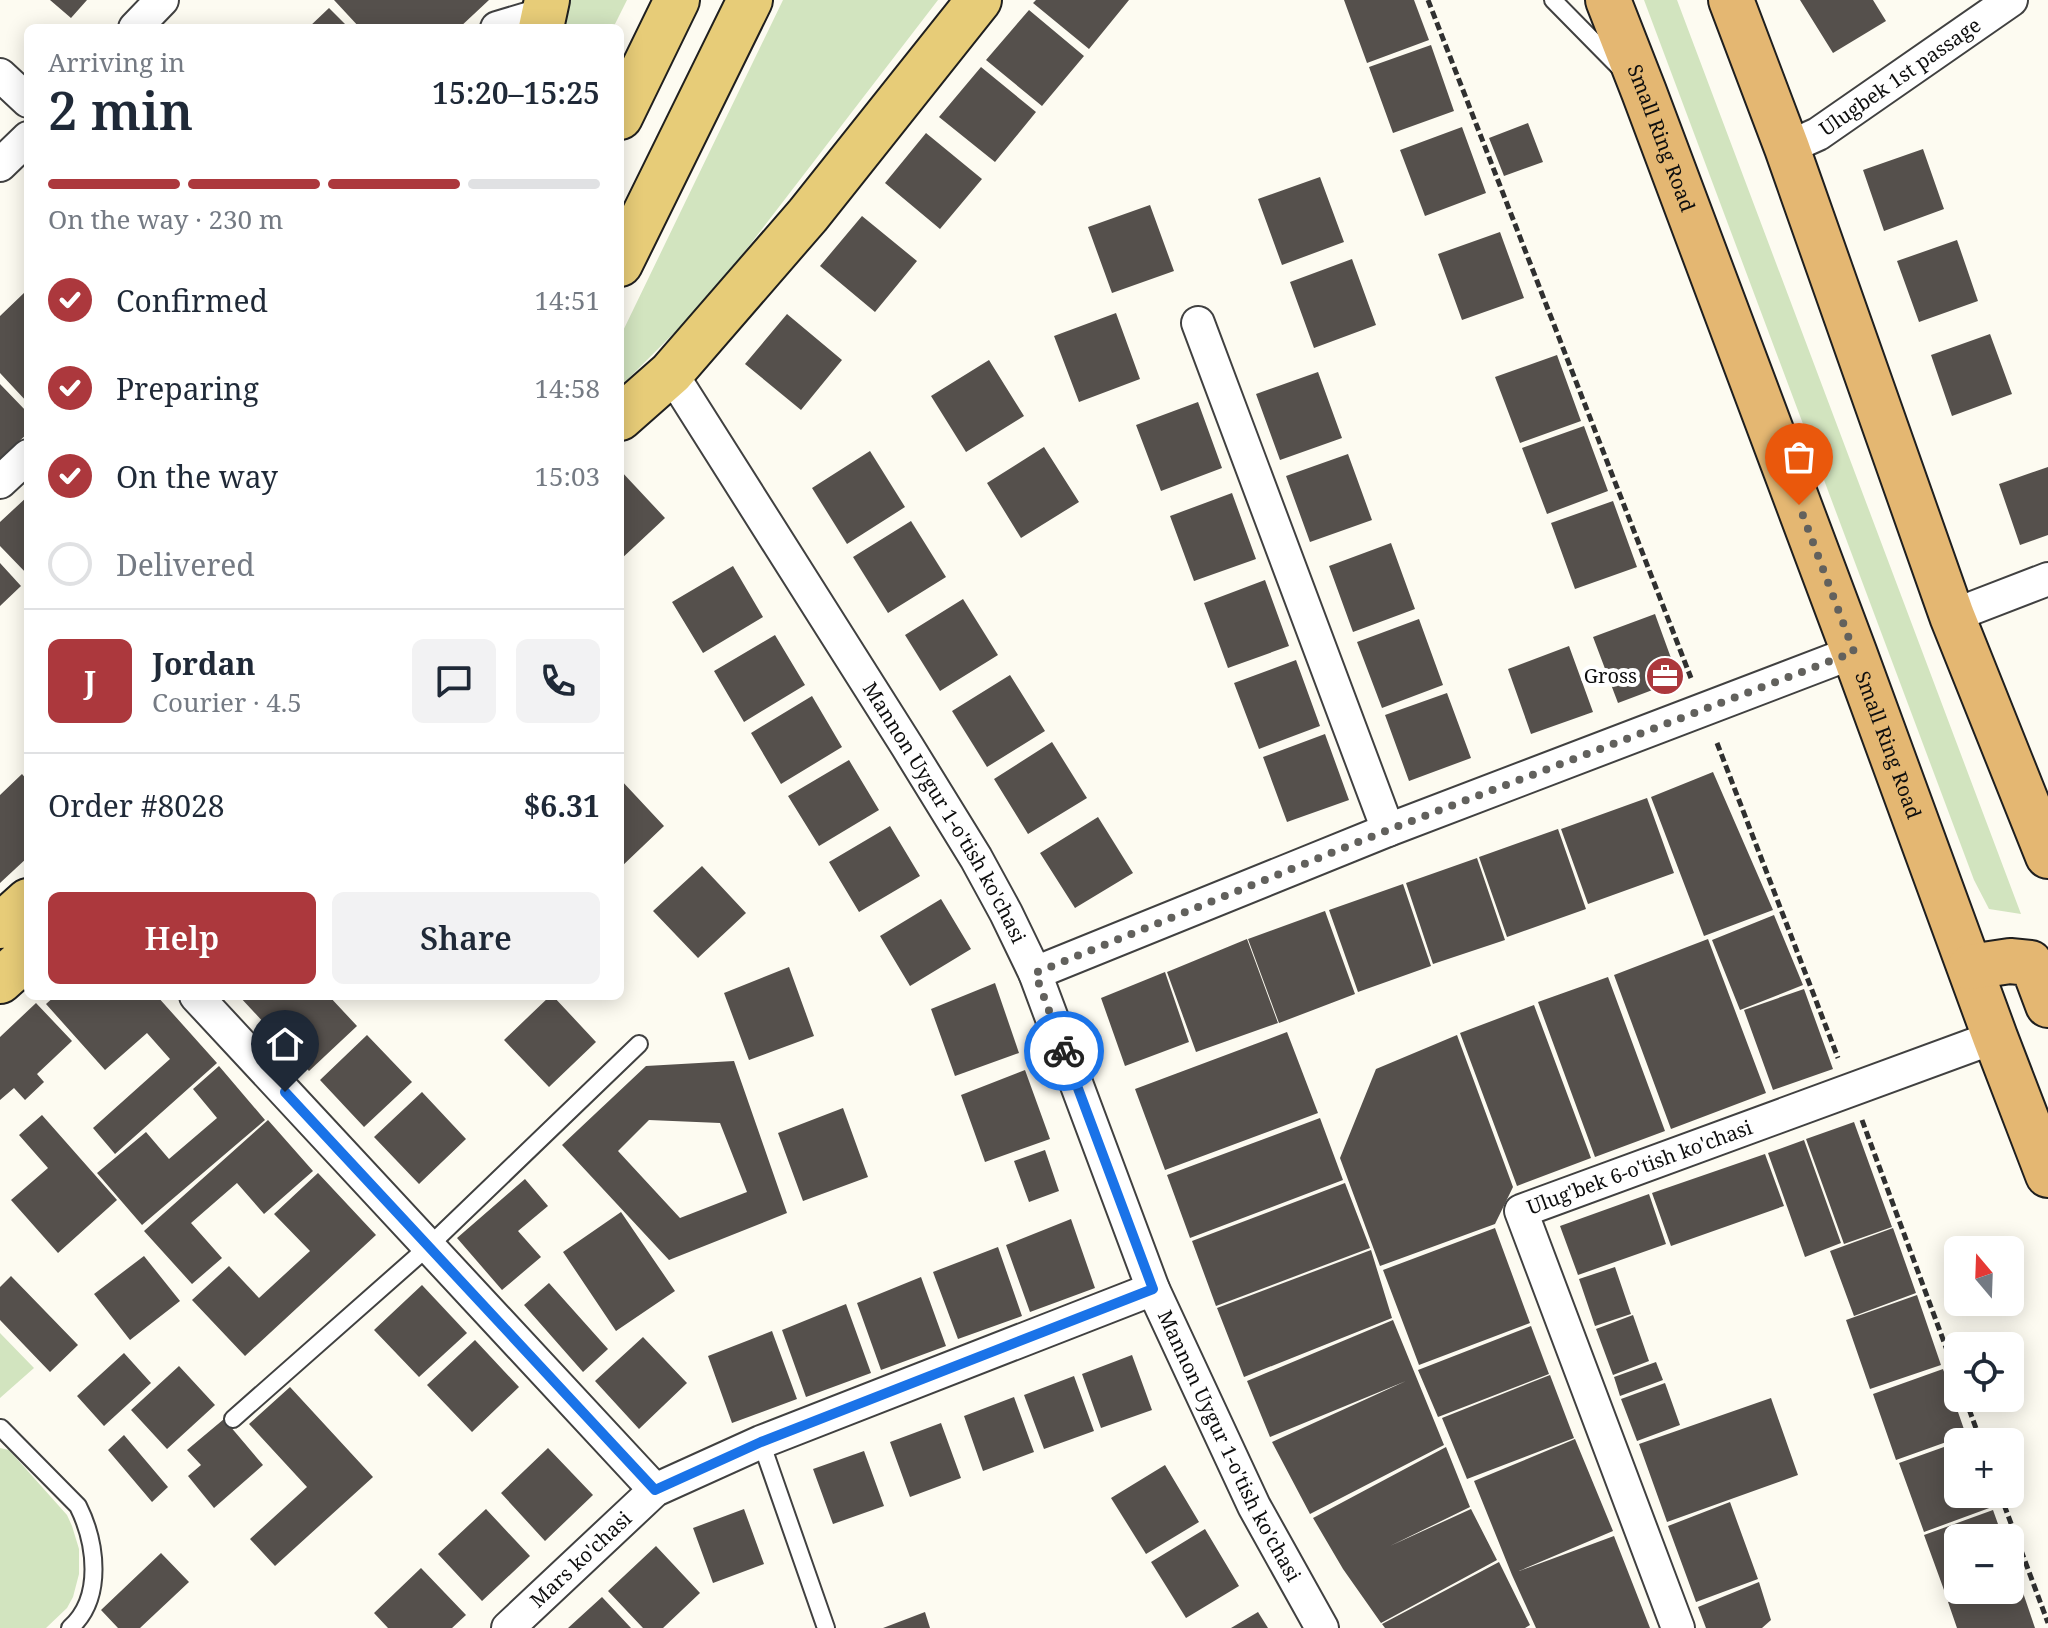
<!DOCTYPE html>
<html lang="en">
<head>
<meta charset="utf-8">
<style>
  body { margin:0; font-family:"Noto Serif",serif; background:#f2f2f3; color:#1f2937; height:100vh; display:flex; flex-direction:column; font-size:30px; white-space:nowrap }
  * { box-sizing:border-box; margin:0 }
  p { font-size:26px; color:#747a83 }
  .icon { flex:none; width:44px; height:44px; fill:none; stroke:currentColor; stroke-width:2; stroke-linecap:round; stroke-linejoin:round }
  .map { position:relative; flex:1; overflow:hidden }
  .drawer { position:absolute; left:24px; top:24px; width:600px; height:976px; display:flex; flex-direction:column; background:#fff; border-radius:12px; box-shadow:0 4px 20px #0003 }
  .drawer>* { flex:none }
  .needle { width:52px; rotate:341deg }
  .controls { position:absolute; left:1944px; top:1236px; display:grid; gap:16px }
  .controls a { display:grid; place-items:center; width:80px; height:80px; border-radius:12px; background:#fff; box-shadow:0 4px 20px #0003; font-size:40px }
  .pin { position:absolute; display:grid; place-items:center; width:68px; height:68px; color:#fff; margin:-82px -34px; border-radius:50% 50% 50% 0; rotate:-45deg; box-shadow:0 0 8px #0007 }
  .pin .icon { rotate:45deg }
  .courier { position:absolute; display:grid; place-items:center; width:80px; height:80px; margin:-40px; border:6px solid #1a73e8; border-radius:50%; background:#fff; color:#222; box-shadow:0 2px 10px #0007 }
  .summary em { font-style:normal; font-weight:600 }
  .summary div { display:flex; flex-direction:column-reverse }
  .summary { display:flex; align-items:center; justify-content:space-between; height:136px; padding:0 24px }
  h1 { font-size:52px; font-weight:600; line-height:60px }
  .bar { display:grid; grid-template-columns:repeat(4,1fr); gap:12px 8px; align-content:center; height:96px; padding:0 24px }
  .bar i { height:10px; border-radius:6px; background:#e0e1e3 }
  .bar .on { background:#ac383d }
  .bar p { grid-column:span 4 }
  .line { display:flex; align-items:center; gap:20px; padding:0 24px; border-top:2px solid #e0e1e3 }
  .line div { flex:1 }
  .round { display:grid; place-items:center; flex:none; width:84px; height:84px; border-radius:12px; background:#f2f2f3 }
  ol { padding:0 24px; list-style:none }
  li { display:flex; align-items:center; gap:24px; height:88px }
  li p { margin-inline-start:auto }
  li .icon { padding:8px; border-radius:50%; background:#ac383d; color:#fff; stroke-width:4 }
  li:last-child { color:#747a83 }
  li i { width:44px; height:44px; border:4px solid #e0e1e3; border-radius:50% }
  .action { display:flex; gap:16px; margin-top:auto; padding:16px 24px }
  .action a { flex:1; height:92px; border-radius:12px; background:#ac383d; color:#fff; font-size:32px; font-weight:600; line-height:92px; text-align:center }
  .action a+a { background:#f2f2f3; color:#1f2937 }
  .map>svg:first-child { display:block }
  .green { fill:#d2e4bf }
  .building { fill:#55504c; fill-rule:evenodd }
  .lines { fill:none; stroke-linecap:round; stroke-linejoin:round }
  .service-casing { stroke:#414141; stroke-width:20 }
  .minor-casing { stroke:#414141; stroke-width:36 }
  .primary-casing { stroke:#1f1f1f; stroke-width:48 }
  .trunk-casing { stroke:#1f1f1f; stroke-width:48 }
  .path { stroke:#303030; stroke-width:5; stroke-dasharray:8 4; stroke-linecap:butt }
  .service { stroke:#fff; stroke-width:16 }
  .minor { stroke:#fff; stroke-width:32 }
  .primary { stroke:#e7cc78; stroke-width:44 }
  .trunk { stroke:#e4b772; stroke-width:44 }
  .done { stroke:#62615d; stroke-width:8; stroke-dasharray:0 14.4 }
  .route { stroke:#1a73e8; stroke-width:10 }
  .labels { text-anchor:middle; stroke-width:8; stroke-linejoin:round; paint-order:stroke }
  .street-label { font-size:20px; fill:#0e0e0e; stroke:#fff }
  .poi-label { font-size:20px; fill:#0e0e0e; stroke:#fff; text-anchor:end }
</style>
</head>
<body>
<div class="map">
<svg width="2048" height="1628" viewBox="0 0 2048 1628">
  <rect width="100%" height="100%" fill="#fdfbf1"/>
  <path class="green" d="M571,0h56l-14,28h-49z
    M783,0h155l-229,298 -89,89v-50z
    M1644,0h33l344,914 -32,-5 -15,-29z
    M0,1333l34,35 -34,30z
    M0,1448l9,2 58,65 5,11 7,23v25l-6,23 -6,11 -21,20h-46z"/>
  <path class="building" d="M50,0h37l-16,18z
    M334,0h155l-30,28h-99z
    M1036,0h93l-40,49 -56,-46z
    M1344,0h70l15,40 -62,23z
    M1800,0h73l13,21 -53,32z
    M329,8l20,20h-41z
    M1029,10l55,46 -42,50 -56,-46z
    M1431,45l23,66 -61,22 -24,-66z
    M981,67l55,45 -41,50 -56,-45z
    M1528,123l15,39 -39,14 -15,-38z
    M1462,127l24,66 -61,23 -25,-66z
    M926,133l56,46 -42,50 -55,-46z
    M1923,149l21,60 -60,22 -21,-61z
    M1320,177l24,65 -62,23 -24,-66z
    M1150,205l24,66 -62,22 -24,-66z
    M862,216l55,45 -42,51 -55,-46z
    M1500,232l24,66 -62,22 -24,-66z
    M1957,240l21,61 -59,21 -22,-61z
    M1352,259l24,66 -62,23 -24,-66z
    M25,292l3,3v108l-28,-30v-57z
    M1116,313l24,66 -61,23 -25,-66z
    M787,314l55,46 -41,50 -56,-46z
    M1990,334l22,60 -60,22 -21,-61z
    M1557,355l24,66 -61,22 -25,-66z
    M989,360l35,56 -58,36 -35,-56z
    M1318,372l24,66 -62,22 -24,-66z
    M0,384l28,29v20l-28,26z
    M1198,402l24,66 -61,23 -25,-66z
    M1584,426l24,65 -61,23 -25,-66z
    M1044,447l35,55 -58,36 -34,-55z
    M870,451l35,56 -58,37 -35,-56z
    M1348,454l24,66 -62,22 -24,-66z
    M2048,467v68l-28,10 -21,-61z
    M620,470l45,48 -45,42z
    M1232,493l24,66 -62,22 -24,-65z
    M28,496v79l-28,-29v-24z
    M1613,501l24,66 -62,22 -24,-66z
    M911,521l35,56 -58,36 -35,-56z
    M1391,543l24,66 -62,23 -24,-66z
    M0,563l21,23 -21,20z
    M733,566l30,51 -60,36 -31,-51z
    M1265,580l24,66 -61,22 -24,-65z
    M963,599l35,56 -58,36 -35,-56z
    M1655,614l24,66 -61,23 -25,-66z
    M1419,619l24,66 -61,23 -25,-66z
    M775,635l30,50 -61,37 -30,-51z
    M1569,646l24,66 -62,22 -23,-65z
    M1296,660l24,66 -61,23 -25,-66z
    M1010,675l35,56 -58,36 -35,-56z
    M1447,693l24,65 -62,23 -24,-66z
    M812,696l30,51 -61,37 -30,-51z
    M1325,734l24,66 -62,22 -24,-65z
    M1052,742l35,56 -59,36 -34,-55z
    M849,760l30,50 -60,36 -31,-50z
    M1713,772l60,138 -69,26 -53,-139z
    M22,774l6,7v76l-28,26v-88z
    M620,779l44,47 -44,42z
    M1647,798l27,75 -86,31 -27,-75z
    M1098,817l35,56 -58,35 -35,-55z
    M890,826l30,50 -61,36 -30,-50z
    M1558,829l28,80 -79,28 -28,-80z
    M1477,858l28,82 -72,24 -27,-81z
    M702,866l44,47 -48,45 -45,-47z
    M1403,884l28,82 -73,26 -29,-82z
    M941,899l30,50 -61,37 -30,-50z
    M1325,911l30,83 -76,29 -31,-84z
    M1774,915l29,70 -63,25 -28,-70z
    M1247,939l31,84 -82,29 -29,-80z
    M1708,939l58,154 -95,36 -57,-154z
    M789,967l25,69 -65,24 -25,-67z
    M1165,972l24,70 -64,24 -24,-68z
    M1608,977l57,154 -70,26 -57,-155z
    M995,983l24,70 -64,23 -24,-67z
    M1804,989l29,80 -60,21 -29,-80z
    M55,996h102l60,67 -102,91 -22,-26 77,-69 -23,-26 -42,37 -59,-66z
    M239,996h90l28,30 -48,45z
    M550,996h3l43,46 -47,45 -45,-47z
    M36,1003l36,38 -35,33 7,8 -19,18 -11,-12 -14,12v-63z
    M1534,1005l57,153 -74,28 -57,-153z
    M1287,1032l31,81 -153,57 -30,-81z
    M367,1035l45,47 -48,45 -44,-47z
    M1457,1035l56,152 -18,37 -115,42 -40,-108 36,-89z
    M734,1061l53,152 -118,47 -107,-115 84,-79zM649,1120l71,3 27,69 -67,26 -62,-67z
    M219,1066l46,54 -123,105 -45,-52 49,-41 23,27 48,-41 -24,-29z
    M1025,1070l25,69 -65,23 -24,-67z
    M422,1092l44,47 -47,45 -45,-47z
    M843,1108l25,69 -65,24 -25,-68z
    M42,1115l75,85 -59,53 -47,-53 37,-32 -29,-33z
    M1320,1118l23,62 -153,58 -23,-63z
    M268,1120l45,51 -49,43 -27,-31 -46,40 31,35 -30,26 -48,-53z
    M1854,1122l38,105 -48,17 -38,-105z
    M1804,1140l37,103 -36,14 -37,-104z
    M1045,1150l14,41 -30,11 -15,-41z
    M1765,1154l19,52 -113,40 -19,-53z
    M318,1173l58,62 -131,121 -53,-56 37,-34 30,32 51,-47 -36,-37z
    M525,1179l23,27 -30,25 23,26 -39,33 -45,-52z
    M1345,1183l25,65 -154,58 -24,-65z
    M1649,1194l17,50 -88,31 -18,-49z
    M621,1212l54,79 -59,40 -53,-79z
    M1071,1219l24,69 -65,24 -24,-67z
    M1495,1228l35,95 -111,42 -36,-95z
    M1893,1228l23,65 -62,23 -24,-65z
    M998,1247l24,69 -64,23 -25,-67z
    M1371,1250l21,68 -148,59 -27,-69z
    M144,1256l36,45 -50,39 -36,-46z
    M1615,1267l16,47 -36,12 -16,-47z
    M11,1276l67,69 -28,27 -50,-52v-33z
    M921,1277l25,69 -65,24 -24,-67z
    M549,1283l59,66 -25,23 -59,-67z
    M422,1285l45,48 -48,44 -45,-47z
    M1917,1295l24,70 -71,24 -24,-69z
    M846,1304l25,69 -65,24 -24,-67z
    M1633,1315l16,46 -36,14 -17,-46z
    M1393,1320l51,125 -134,69 -38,-72 134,-61 -136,56 -23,-56z
    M1531,1326l18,48 -111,43 -20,-47z
    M772,1331l25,68 -65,24 -24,-67z
    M643,1337l44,46 -48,46 -44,-48z
    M475,1340l44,47 -47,45 -45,-47z
    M124,1353l27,30 -47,43 -27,-30z
    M1132,1355l20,55 -51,18 -19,-54z
    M1656,1362l7,18 -43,16 -6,-19z
    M179,1366l36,39 -48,44 -36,-39z
    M1943,1369l23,66 -70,25 -23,-66z
    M1550,1375l24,63 -107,41 -25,-61z
    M1074,1376l20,55 -50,18 -20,-54z
    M1665,1383l15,42 -43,16 -16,-42z
    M290,1387l83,90 -98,89 -25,-27 57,-52 -58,-63z
    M1014,1397l20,55 -51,19 -19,-55z
    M1771,1398l27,77 -131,47 -28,-78z
    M224,1419l39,46 -49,43 -26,-32 13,-11 -14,-15z
    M941,1423l20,55 -51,19 -20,-55z
    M124,1435l44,52 -16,15 -44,-52z
    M1575,1439l38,92 -94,40 95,-35 36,92h-114l-24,-53 -38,-94z
    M1958,1442v52h29l5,13 -68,25 -25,-69z
    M1446,1447l24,60 -80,39 81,-37 26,51 -116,63 -38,-54 -30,-51z
    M548,1448l45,47 -48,46 -44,-48z
    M864,1451l20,55 -51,18 -20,-55z
    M1165,1465l34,57 -53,32 -35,-56z
    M1730,1502l28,77 -62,23 -28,-76z
    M486,1509l44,47 -48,45 -44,-47z
    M744,1509l20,55 -51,19 -20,-55z
    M1993,1510l10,28h-45v52h19l-29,11 -24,-66z
    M1205,1529l34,57 -53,32 -35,-56z
    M656,1546l44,47 -37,35h-20l-35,-37z
    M161,1553l28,29 -49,46h-22l-17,-18z
    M1499,1562l31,63 -5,3h-140l-3,-4z
    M421,1568l45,47 -14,13h-64l-14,-15z
    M2018,1578l17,50h-78l-9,-26 35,-12h27v-9z
    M1759,1582l12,38 -9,8h-56l-8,-21z
    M602,1597l29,31h-63z
    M925,1612l5,16h-47z
    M1258,1612l10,16h-37z"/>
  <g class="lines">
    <defs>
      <path id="service" d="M1553,0l66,67
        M233,1419l196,-173 210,-202
        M1,1428l77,78c18,36 26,92 -8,122
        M761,1442l65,186"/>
      <g id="minor">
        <path d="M135,28l27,-28"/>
        <path d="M497,28l47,-14"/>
        <path d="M0,75l28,26"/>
        <path id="s1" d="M1787,148l31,-14 193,-134"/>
        <path d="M0,165l28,-27"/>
        <path d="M1198,323l190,507"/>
        <path id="s2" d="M671,373l236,373 69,112 30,55 29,60 118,316 101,217 68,122"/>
        <path d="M0,482l28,-26"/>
        <path d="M1952,616l96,-37"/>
        <path d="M1035,973l353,-143 466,-178"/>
        <path d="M196,996l459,494"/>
        <path id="s3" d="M508,1628l147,-138 106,-48 392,-153"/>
        <path id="s4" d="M1678,1628l-157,-417 474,-174"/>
      </g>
      <path id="primary" d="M541,28l6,-28
        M620,117l57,-117
        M620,264l130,-264
        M620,418l51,-45 137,-158 171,-215
        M0,926l28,-25
        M0,981l28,-25"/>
      <g id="trunk">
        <path id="s5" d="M1608,0l36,92 210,560 141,385 53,138"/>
        <path d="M1731,0l56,148 165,468 96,240"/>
        <path d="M1970,967l40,-6 20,2 6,10 12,32"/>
      </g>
    </defs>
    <use href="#service" class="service-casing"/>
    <use href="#minor" class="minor-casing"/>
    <use href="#primary" class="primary-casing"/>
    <use href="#trunk" class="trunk-casing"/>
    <path class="path" d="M1428,0l263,678
      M1717,743l121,315
      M1862,1120l96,260
      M1965,1398l16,44
      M2000,1494l48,129"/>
    <use href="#service" class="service"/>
    <use href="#minor" class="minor"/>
    <use href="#primary" class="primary"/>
    <use href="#trunk" class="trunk"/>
  </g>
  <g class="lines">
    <path class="done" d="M1064,1051l-29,-78 353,-143 466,-178 -55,-147"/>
    <path class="route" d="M285,1092l370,398 106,-48 392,-153 -89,-238"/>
  </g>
  <defs>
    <symbol id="office-disc" viewBox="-11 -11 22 22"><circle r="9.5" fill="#ac383d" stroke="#fff"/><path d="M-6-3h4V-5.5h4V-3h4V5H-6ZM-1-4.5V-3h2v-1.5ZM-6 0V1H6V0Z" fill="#fff"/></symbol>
  </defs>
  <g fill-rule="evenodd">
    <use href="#office-disc" x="1643" y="654" width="44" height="44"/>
  </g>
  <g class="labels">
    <g class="street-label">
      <text dy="7" stroke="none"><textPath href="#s1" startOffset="134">Ulugbek 1st passage</textPath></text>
      <text dy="7" stroke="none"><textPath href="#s5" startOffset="148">Small Ring Road</textPath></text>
      <text dy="7" stroke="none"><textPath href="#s5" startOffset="796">Small Ring Road</textPath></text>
      <text dy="7" stroke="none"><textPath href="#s2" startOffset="518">Mannon Uygur 1-o'tish ko'chasi</textPath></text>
      <text dy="7" stroke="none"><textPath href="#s4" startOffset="572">Ulug'bek 6-o'tish ko'chasi</textPath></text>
      <text dy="7" stroke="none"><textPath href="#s2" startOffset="1214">Mannon Uygur 1-o'tish ko'chasi</textPath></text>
      <text dy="7" stroke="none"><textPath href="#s3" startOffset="100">Mars ko'chasi</textPath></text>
    </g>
    <g class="poi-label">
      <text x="1637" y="683">Gross</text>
    </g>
  </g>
</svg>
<div class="controls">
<a><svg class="needle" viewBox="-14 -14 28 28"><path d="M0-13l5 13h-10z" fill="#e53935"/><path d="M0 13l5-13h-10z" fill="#747a83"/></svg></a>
<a><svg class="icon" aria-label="locate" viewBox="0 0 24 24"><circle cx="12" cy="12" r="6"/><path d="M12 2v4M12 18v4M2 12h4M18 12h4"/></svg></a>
<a>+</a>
<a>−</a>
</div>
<div class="pin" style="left:1799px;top:505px;background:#ea580c"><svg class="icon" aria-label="bag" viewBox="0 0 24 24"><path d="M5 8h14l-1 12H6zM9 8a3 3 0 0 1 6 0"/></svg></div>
<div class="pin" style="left:285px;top:1092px;background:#1f2937"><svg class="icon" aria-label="home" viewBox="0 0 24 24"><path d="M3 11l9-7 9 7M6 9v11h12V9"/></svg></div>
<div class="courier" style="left:1064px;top:1051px"><svg class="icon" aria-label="bike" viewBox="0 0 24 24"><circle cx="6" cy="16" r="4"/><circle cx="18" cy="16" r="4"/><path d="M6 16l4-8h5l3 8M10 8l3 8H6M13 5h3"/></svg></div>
<section class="drawer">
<div class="summary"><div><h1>2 min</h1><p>Arriving in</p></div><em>15:20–15:25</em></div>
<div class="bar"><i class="on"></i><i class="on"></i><i class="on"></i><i></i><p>On the way · 230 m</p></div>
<ol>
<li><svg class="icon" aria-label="check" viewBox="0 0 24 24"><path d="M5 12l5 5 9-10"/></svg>Confirmed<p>14:51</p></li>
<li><svg class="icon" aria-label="check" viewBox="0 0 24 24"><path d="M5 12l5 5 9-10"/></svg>Preparing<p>14:58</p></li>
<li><svg class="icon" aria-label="check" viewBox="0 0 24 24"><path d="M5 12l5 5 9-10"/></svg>On the way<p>15:03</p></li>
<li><i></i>Delivered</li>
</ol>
<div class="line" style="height:144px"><b class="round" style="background:#ac383d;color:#fff">J</b><div><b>Jordan</b><p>Courier · 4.5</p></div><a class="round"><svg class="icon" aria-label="chat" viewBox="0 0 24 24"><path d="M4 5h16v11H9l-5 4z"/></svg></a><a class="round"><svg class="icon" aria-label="phone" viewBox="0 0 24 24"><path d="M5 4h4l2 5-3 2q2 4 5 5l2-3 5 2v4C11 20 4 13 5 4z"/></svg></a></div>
<div class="line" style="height:104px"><div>Order #8028</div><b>$6.31</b></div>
<div class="action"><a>Help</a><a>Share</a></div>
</section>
</div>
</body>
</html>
